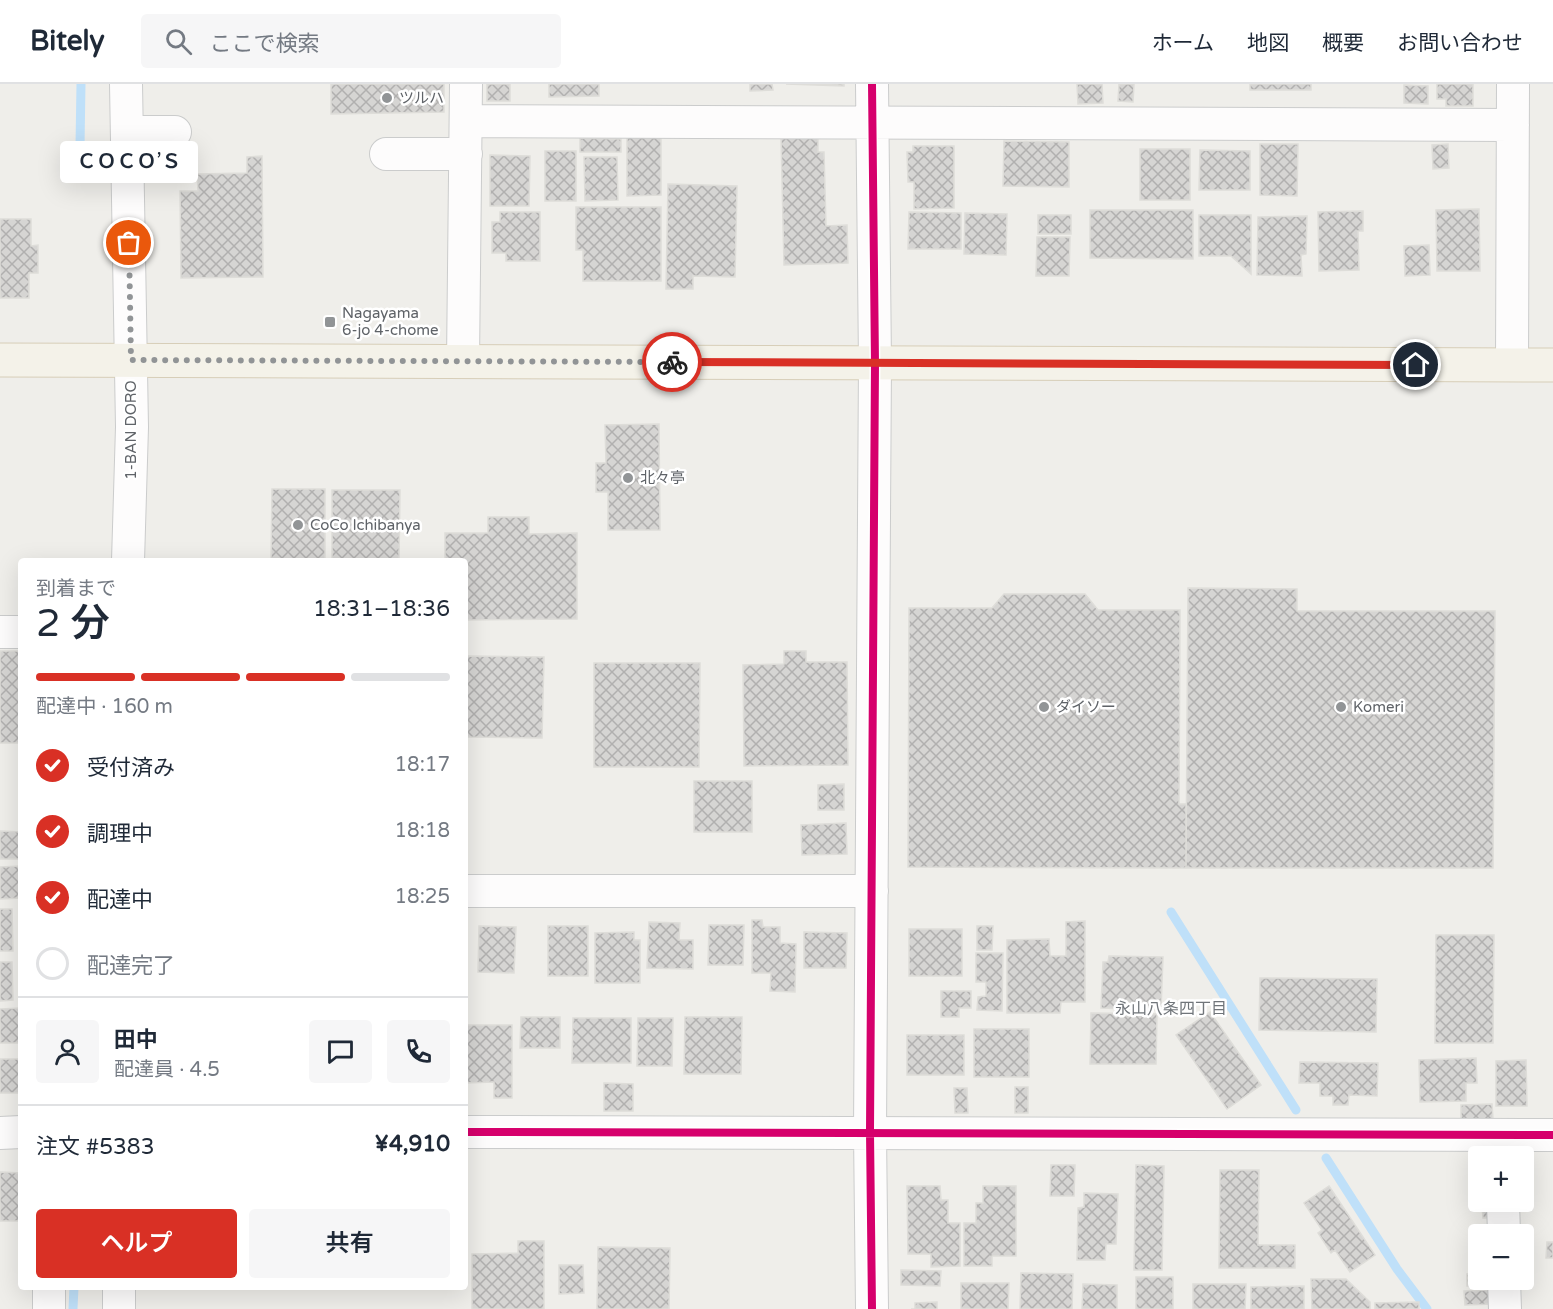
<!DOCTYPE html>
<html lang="ja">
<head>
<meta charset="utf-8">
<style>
  body { margin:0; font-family:"Varela Round","Noto Sans JP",sans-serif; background:#f6f6f7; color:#1f2937; height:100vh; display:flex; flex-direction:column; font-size:22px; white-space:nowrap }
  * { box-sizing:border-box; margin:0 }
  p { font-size:20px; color:#747a83 }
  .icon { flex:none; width:33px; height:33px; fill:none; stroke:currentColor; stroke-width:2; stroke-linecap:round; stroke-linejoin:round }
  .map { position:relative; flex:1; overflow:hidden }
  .side { position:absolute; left:18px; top:474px; width:450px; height:732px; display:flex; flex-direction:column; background:#fff; border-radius:6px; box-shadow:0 6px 24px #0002 }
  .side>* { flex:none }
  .buttons { position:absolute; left:1468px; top:1062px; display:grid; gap:12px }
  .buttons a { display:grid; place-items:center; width:66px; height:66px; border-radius:6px; background:#fff; box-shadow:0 6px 24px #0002; font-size:30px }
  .pin { position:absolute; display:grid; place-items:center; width:51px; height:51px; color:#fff; margin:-26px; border:3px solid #fff; border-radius:50%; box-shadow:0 2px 6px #0007 }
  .courier { position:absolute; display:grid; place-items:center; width:60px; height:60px; margin:-30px; border:4px solid #d93025; border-radius:50%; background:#fff; color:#222; box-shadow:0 2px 8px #0007 }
  .bubble { position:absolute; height:42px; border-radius:6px; background:#fff; box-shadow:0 6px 24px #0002; font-size:20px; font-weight:600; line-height:42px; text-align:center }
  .summary em { font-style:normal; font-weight:600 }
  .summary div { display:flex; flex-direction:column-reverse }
  .summary { display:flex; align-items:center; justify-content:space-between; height:102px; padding:0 18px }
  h1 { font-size:39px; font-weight:600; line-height:45px }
  .bar { display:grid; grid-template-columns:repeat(4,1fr); gap:9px 6px; align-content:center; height:72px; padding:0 18px }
  .bar i { height:8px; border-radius:4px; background:#e0e1e3 }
  .bar .current { background:#d93025 }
  .bar p { grid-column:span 4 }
  .line { display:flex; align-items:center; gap:15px; padding:0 18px; border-top:2px solid #e0e1e3 }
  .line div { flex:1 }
  .round { display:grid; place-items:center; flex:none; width:63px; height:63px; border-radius:6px; background:#f6f6f7 }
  ol { padding:0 18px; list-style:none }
  li { display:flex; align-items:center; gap:18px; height:66px }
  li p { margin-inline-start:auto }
  li .icon { padding:6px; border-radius:50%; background:#d93025; color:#fff; stroke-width:4 }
  li:last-child { color:#747a83 }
  li i { width:33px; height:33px; border:3px solid #e0e1e3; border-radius:50% }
  .cta { display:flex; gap:12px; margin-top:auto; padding:12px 18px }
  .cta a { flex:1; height:69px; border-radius:6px; background:#d93025; color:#fff; font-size:24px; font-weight:600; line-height:69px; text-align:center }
  .cta a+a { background:#f6f6f7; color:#1f2937 }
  header { display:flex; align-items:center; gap:36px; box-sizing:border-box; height:84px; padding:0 30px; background:#fff; border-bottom:2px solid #e0e1e3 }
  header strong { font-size:28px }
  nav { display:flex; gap:33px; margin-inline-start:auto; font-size:21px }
  .search { width:420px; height:54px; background:#f6f6f7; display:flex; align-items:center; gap:15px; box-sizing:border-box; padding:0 21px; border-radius:6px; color:#747a83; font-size:22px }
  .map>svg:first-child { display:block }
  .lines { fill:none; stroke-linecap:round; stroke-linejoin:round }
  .stream { stroke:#bfe0f9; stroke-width:9 }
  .building { fill:url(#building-cross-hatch); stroke:#deddd9; stroke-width:1.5 }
  .minor-casing { stroke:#cbcccc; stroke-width:34 }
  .major-casing { stroke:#d7ceb8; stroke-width:35 }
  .minor { stroke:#fdfcfc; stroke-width:32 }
  .major { stroke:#f4f2e9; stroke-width:33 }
  .cycleway-casing { stroke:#fff; stroke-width:11 }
  .cycleway { stroke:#d6006c; stroke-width:8 }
  .done { stroke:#919496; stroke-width:6; stroke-dasharray:0 10.8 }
  .route { stroke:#d93025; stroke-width:8 }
  .poi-dot { fill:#919496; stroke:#fff; stroke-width:2 }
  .labels { text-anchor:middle; stroke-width:5; stroke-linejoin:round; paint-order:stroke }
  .poi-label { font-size:15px; fill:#5f6368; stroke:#fff; text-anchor:start }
  .street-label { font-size:15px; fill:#5f6368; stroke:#fff }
  .neighbourhood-label { font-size:16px; fill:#70757a; stroke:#fff }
</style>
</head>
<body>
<header>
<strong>Bitely</strong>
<div class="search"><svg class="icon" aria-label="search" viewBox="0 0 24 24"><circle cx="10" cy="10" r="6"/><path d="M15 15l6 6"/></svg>ここで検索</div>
<nav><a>ホーム</a><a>地図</a><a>概要</a><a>お問い合わせ</a></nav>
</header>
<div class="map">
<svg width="1553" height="1225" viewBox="0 0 1553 1225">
  <defs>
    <pattern id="building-cross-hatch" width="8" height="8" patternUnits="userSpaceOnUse" patternTransform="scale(1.5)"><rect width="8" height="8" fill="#d6d5d3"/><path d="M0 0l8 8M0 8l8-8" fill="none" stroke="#b1b0af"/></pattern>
  </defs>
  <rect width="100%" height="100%" fill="#efeeea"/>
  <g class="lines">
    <path class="stream" d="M80,62l1,-62
      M1171,828l125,198
      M1326,1074l71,111 30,40
      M73,1225l1,-22"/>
  </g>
  <path class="building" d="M331,0h113v28l-113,2z
    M487,0h23v17h-23z
    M549,0h50v12l-50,1z
    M750,0h22l1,6 -23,1z
    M786,0h58v2z
    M1077,0h25l1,19 -25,1z
    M1119,0h15l-1,18 -15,-1z
    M1250,0h61v6h-61z
    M1437,0h36v22h-27v-7h-9z
    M1404,1l24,1v18l-24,-1z
    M627,52h34v59l-34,1z
    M818,53v15h6l2,74 21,-1 1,38 -64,2 -3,-127z
    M580,54l41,1v13h-41z
    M1004,57l65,1v45l-66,-1z
    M1260,60h38l-1,52 -37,-1z
    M1448,60l1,24 -16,1 -1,-24z
    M913,62h41v62l-40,1v-27h-6l-1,-30h6z
    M1140,65h50v51h-50z
    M1200,66l50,1v39h-51z
    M545,67h31v50h-31z
    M490,71l40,1 -1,50h-39z
    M262,72l1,121 -82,1 -1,-87h18l-1,-17 50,-1v-16z
    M584,73h33l1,43 -33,1z
    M668,100l69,2 -2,91 -42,-1v13h-27z
    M576,123h85v74h-78v-31h-7z
    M1479,125l1,62h-43l-1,-61z
    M1090,126h103v49l-103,-1z
    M1363,127v20h-5l1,39 -40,1 -1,-59z
    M500,128h40v49h-34v-8h-14v-31h8z
    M909,128l52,1v36h-53z
    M965,129l42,1 -1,41 -42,-1z
    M1038,131h33v19h-33z
    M1199,131h52v59l-20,-18h-32z
    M1307,132l-1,38 -5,1 1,21 -45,-1 1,-58z
    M0,135h31v27l7,-1v28h-9v25h-29z
    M1037,153h33l-1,39h-33z
    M1429,161l1,30 -25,1 -1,-30z
    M659,340l1,106h-52v-38h-12v-29h10l-1,-38z
    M272,405h53v72h-54z
    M332,406h68l-1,71h-67z
    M488,433h41v17l48,-1v86l-112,1v-59h-20v-28h43z
    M1188,504l109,1v22h198l-2,257h-307z
    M1004,510h81l13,16h82l-1,194h7v64l-278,-1 1,-259h83z
    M0,567h21l-1,92h-20z
    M784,567h22v11h41l1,103 -104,1 -1,-101 41,-1z
    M465,572l79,1 -2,81 -77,-1z
    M594,579h106l-1,104h-105z
    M694,697h58v51h-58z
    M844,700v26h-26v-25z
    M846,739l1,31 -45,1 -1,-30z
    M0,747l21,1v27h-21z
    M21,782v32l-21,1v-32z
    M0,825h12l1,42h-13z
    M752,836h10l1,7h17v16l16,1 -1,48 -25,-1 1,-18h-19z
    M1085,837v81h-24l-1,11h-53v-73l42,-1 1,17h16v-34z
    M649,838l31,1 -1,17h14v29l-46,-1z
    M709,841h35l-1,40h-35z
    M479,842l37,1 -2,46 -36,-1z
    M548,842h40v50h-40z
    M977,842h16l-1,24h-15z
    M909,845h53v47h-53z
    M634,848v8h6v43h-45v-50z
    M804,848l43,1 -1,35h-42z
    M1436,851h58l-1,108h-58z
    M976,869h27l-1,58 -25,-1 1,-13 8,-1v-14h-10z
    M1109,872l54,1 -2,53 -60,-2 2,-46h5z
    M0,878h12l1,38 -13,1z
    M1260,894l117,1 -1,53 -117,-2z
    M941,907h30v17h-12v9h-18z
    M21,924v35h-21v-34z
    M1210,928l51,73 -34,24 -51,-74z
    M1091,929l66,1 -1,50h-66z
    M521,933h39v31h-40z
    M685,933h57l-1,57h-57z
    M573,934h58v45h-59z
    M638,934h35l-1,48h-35z
    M465,941h47v73h-18v-16l-29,1z
    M974,945h55v48h-55z
    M907,951h57v40h-57z
    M1476,974l1,25h-11v18l-46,1 -1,-42z
    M0,975h21v34h-21z
    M1526,976l1,46h-31v-45z
    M1300,978l78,1 -1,33 -28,-1 -1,10h-15v-9h-13v-13h-21z
    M604,999l29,1v27h-29z
    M1015,1003h13v26h-13z
    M954,1004h13l1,25h-13z
    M1492,1020l1,15h-32v-14z
    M1051,1081h24l-1,31h-24z
    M1136,1081l28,1 -2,104h-28z
    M1220,1086h39l-1,75h37v23h-76z
    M0,1088l21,1v48h-21z
    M1475,1099h4v19h11l1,16h-8l-1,-12h-6z
    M907,1102h33l1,14h7v23h12v43l-29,1v-13h-23z
    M983,1102h33v70h-24v10h-28v-43h12v-20h7z
    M1329,1102l46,69 -25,17 -15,-22 -4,3 -13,-20 4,-3 -18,-27z
    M1084,1109l34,1 -2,50h-10l-1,16h-28l1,-52 6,-1z
    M518,1157h26v68h-72v-55l46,-1z
    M1547,1158h6v16h-7z
    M598,1163l72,1 -1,61h-72z
    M559,1181h24l1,28 -25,1z
    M901,1186l40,1 -1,15 -39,-1z
    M1021,1189l52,1 -1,35h-52z
    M1467,1190l12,1v5h13v7l-25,-1z
    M1136,1193h37v32h-37z
    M1311,1195h35l24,23v7h-58z
    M961,1199h48l-1,26h-47z
    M1083,1200l34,1v24h-35z
    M1193,1200h53l-1,25h-52z
    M1304,1202v23h-53v-22z
    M1492,1206v14l-27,1 -1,-14z
    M937,1218v7h-26h4v-6z
    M1419,1218v7h-44v-6z"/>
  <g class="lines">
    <defs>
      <path id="minor" d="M126,0l6,343 -4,134
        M872,0l3,279 -5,769 2,177
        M467,37l1046,4
        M127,48h48
        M386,70h80
        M463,278l3,-278
        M1512,281l1,-281
        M0,548h21
        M465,807h407
        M465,1048l1088,3
        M0,1049l21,-1
        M1503,1118l1,32
        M1504,1196l1,29
        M49,1225v-22
        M119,1225v-22"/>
      <path id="major" d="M0,276l1553,5"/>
    </defs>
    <use href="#minor" class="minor-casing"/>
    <use href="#major" class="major-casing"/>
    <use href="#minor" class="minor"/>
    <use href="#major" class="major"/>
    <defs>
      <path id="cycleway" d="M872,0l3,279 -5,769 2,177
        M465,1048l1088,3"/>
    </defs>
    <use href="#cycleway" class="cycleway-casing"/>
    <use href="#cycleway" class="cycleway"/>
  </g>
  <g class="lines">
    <path class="done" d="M129,159l2,117 541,2"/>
    <path class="route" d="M672,278l744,3"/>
  </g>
  <g class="poi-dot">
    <circle cx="387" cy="14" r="6"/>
    <rect x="324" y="232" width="12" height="12" rx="3"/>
    <circle cx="628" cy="394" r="6"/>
    <circle cx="298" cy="441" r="6"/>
    <circle cx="1044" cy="623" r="6"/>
    <circle cx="1341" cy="623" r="6"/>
  </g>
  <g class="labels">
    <g class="poi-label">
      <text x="399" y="19">ツルハ</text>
      <text x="342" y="234">Nagayama<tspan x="342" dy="17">6-jo 4-chome</tspan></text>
      <text x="640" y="399">北々亭</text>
      <text x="310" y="446">CoCo Ichibanya</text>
      <text x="1056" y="628">ダイソー</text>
      <text x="1353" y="628">Komeri</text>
    </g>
    <g class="street-label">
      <text transform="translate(131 346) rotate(-90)" y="5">1-BAN DORO</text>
    </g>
    <g class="neighbourhood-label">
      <text x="1171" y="930">永山八条四丁目</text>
    </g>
  </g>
</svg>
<div class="buttons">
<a>+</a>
<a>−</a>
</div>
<div class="pin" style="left:129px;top:159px;background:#ea580c"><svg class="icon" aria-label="bag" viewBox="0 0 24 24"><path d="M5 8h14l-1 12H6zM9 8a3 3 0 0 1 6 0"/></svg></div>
<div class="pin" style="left:1416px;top:281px;background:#1f2937"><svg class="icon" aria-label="home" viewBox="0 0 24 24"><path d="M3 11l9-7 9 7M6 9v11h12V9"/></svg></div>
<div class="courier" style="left:672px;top:278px"><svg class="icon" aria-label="bike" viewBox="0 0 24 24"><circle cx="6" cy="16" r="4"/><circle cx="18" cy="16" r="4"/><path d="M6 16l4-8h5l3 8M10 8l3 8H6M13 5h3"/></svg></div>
<div class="bubble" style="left:60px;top:57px;width:138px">ＣＯＣＯ’Ｓ</div>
<section class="side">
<div class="summary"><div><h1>2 分</h1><p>到着まで</p></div><em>18:31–18:36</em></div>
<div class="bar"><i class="current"></i><i class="current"></i><i class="current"></i><i></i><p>配達中 · 160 m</p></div>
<ol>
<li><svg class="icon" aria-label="check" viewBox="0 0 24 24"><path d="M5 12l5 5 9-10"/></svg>受付済み<p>18:17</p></li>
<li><svg class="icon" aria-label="check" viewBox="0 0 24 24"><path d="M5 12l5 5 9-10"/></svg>調理中<p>18:18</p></li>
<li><svg class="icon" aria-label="check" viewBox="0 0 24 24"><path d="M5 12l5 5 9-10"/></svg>配達中<p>18:25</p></li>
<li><i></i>配達完了</li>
</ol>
<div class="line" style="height:108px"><a class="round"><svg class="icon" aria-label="person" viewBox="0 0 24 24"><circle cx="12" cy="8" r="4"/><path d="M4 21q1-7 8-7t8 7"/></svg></a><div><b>田中</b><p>配達員 · 4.5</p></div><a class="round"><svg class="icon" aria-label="chat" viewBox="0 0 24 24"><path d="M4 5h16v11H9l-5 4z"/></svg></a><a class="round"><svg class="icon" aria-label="phone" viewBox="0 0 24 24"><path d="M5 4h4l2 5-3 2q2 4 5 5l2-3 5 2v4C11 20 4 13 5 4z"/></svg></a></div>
<div class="line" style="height:78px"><div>注文 #5383</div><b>¥4,910</b></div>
<div class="cta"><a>ヘルプ</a><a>共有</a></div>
</section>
</div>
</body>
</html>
